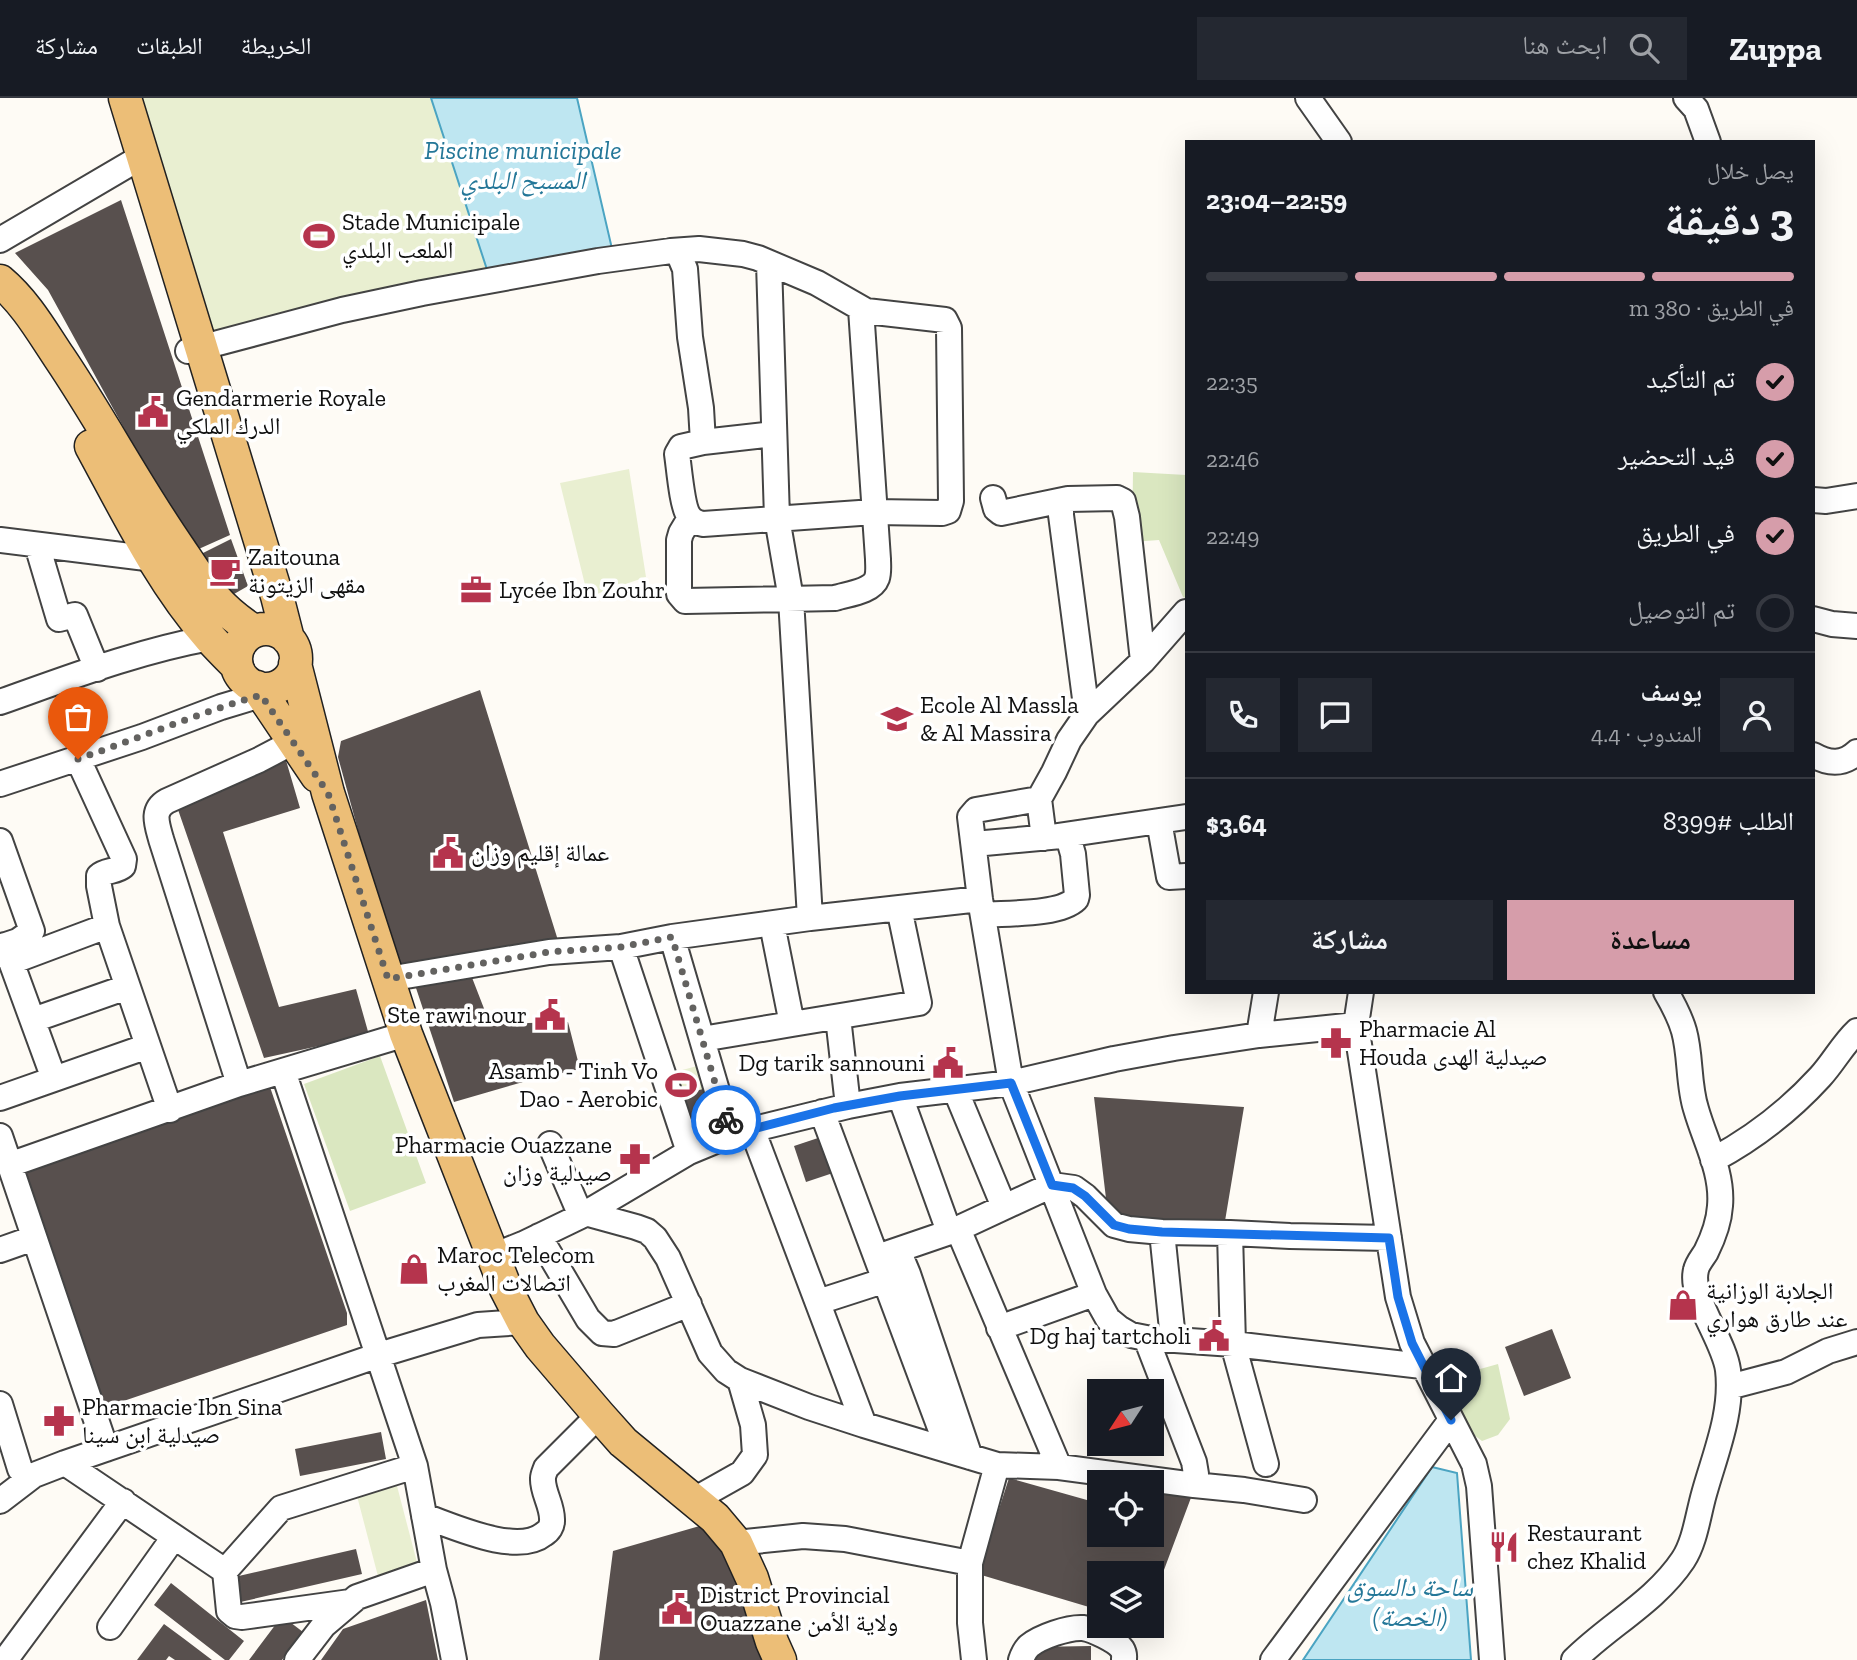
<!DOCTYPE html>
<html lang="ar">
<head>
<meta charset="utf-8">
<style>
  body { margin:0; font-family:"Zilla Slab","Noto Naskh Arabic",serif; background:#242831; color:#f1f3f6; direction:rtl; height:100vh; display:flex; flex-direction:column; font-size:26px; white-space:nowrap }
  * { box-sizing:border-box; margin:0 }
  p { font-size:23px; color:#9ea1a6 }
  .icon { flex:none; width:38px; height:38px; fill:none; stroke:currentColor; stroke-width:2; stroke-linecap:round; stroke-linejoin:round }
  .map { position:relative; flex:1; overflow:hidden; direction:ltr }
  .side { position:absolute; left:1185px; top:42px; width:630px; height:854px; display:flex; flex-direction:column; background:#171b24; border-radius:0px; box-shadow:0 7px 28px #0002; direction:rtl }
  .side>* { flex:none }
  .needle { width:46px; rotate:234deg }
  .buttons { position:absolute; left:1087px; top:1281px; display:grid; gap:14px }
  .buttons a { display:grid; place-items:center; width:77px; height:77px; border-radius:0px; background:#171b24; box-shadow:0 7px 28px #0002; font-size:35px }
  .pin { position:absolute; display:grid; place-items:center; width:60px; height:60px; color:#fff; margin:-72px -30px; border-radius:50% 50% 50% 0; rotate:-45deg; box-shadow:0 0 7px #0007 }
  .pin .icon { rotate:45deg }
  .courier { position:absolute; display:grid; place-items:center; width:70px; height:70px; margin:-35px; border:5px solid #1a73e8; border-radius:50%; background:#fff; color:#222; box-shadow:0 2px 9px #0007 }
  .summary em { font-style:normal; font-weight:700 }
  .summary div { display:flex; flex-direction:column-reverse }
  .summary { display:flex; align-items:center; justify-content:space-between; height:119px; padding:0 21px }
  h1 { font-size:46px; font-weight:700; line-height:52px }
  .bar { display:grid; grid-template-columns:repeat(4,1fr); gap:10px 7px; align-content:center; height:84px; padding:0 21px }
  .bar i { height:9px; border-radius:5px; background:#363941 }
  .bar .selected { background:#d69daa }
  .bar p { grid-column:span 4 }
  .line { display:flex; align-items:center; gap:18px; padding:0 21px; border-top:2px solid #363941 }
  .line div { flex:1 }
  .round { display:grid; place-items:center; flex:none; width:74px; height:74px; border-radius:0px; background:#242831 }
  ol { padding:0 21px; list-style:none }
  li { display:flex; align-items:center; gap:21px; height:77px }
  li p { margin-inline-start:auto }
  li .icon { padding:7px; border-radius:50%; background:#d69daa; color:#111; stroke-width:4 }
  li:last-child { color:#9ea1a6 }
  li i { width:38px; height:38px; border:4px solid #363941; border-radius:50% }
  .button { display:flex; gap:14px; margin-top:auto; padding:14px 21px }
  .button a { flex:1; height:80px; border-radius:0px; background:#d69daa; color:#111; font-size:28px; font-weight:700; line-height:80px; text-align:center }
  .button a+a { background:#242831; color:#f1f3f6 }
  header { display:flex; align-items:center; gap:42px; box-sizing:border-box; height:98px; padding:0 35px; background:#171b24; border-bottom:2px solid #363941 }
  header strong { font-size:33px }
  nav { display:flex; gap:38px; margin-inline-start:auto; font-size:24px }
  .search { width:490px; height:63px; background:#242831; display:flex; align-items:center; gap:18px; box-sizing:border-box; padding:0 24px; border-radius:0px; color:#9ea1a6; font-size:26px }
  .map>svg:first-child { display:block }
  .green { fill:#dae7c0 }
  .pitch { fill:#e9efd1 }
  .water { fill:#bee6f1; stroke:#4ba4c2; stroke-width:2 }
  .building { fill:#58504e }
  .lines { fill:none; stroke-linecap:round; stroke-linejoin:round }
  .minor-casing { stroke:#434343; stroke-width:28 }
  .major-casing { stroke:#212121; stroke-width:35 }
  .minor { stroke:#fff; stroke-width:24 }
  .major { stroke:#ecbe77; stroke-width:32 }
  .done { stroke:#636260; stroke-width:7; stroke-dasharray:0 12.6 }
  .route { stroke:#1a73e8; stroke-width:9 }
  .labels { text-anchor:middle; stroke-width:7; stroke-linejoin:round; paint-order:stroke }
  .poi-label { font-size:24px; fill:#101010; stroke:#fff; text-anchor:start }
  .water-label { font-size:26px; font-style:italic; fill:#247798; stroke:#fff }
</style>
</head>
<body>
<header>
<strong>Zuppa</strong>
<div class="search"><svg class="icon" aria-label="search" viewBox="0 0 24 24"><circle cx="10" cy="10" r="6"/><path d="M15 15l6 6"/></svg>ابحث هنا</div>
<nav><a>الخريطة</a><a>الطبقات</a><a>مشاركة</a></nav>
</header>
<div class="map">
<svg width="1857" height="1562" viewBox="0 0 1857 1562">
  <rect width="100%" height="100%" fill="#fefbf5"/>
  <path class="green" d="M1133,374l53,3v123l-3,-1 -24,-57 -27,2z
    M380,958l46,127 -76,28 -46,-127z
    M1498,1266l12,55 -12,16 -16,6 -20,-15 -14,-48z"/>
  <path class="pitch" d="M120,0h311l62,190 -296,56z
    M629,371l17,108 -58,20 -28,-114z
    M708,965l6,23 -33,9 -6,-23z
    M397,1388l22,84 -40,10 -22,-84z"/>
  <path class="water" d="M431,0h146l36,155 -120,35z
    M1432,1369l25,6 14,187h-168z"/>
  <path class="building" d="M121,102l109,335 -38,17 -144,-262 -33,-37z
    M231,441l17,47 -21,12 -32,-41z
    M480,592l81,260 -157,19 -10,-7 -56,-205 3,-16z
    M285,659l15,51 -77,24 56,175 77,-18 13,46 -105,23 -89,-257z
    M471,877l19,49 78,-2 12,47 -57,13 -69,20 -39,-117z
    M714,988l7,33 -32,7 -8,-31z
    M270,989l77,226v12l-244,83 -81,-236z
    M1094,999l150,10 -20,120 -90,-3 -27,-17z
    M827,1037l12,36 -33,11 -12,-36z
    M1552,1231l19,49 -47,18 -19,-49z
    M381,1334l5,27 -86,17 -5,-27z
    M1009,1380l85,24 5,-7v40h53v-45l40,5 -40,107v-29h-53v37l-121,-36z
    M710,1425l26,36 27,101h-164l14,-109z
    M356,1451l6,25 -126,29 -6,-25z
    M171,1485l73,58 -15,19h-4l-71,-55z
    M426,1502l12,60h-117l22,-31z
    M282,1518l21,16 -21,28h-33z
    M164,1526l19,14 29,22h-37l-6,-4 -3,4h-29z
    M1091,1548v14h-59v-13z"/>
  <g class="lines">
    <defs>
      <path id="minor" d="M1308,0l31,44
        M1686,0l10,11 12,33
        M0,142l131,-77
        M769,165l8,255 14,81 19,319
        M188,253l154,-41 80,-17 176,-32 73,-10 5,2 4,4 5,12 5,68 11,71 2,34 -22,5 -4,7c2,13 5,53 12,62 3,5 8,7 14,8l171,-12 68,1 6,-2 3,-10 -2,-173 -4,-8 -79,-9 -49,-28 -59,-25 -15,-4 -44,-5 -28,2
        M703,344l71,-8
        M993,400l3,11 5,4 67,-14
        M1813,402l13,1 31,-5
        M690,420l-9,15 -2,7v54l6,7 150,-3c12,-4 37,-6 42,-20 2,-6 1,-13 1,-19l-17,-250
        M0,442l154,19
        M37,447l22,74 16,-4 22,54
        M1186,514l-43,49 -56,53 -18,26 -15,32 -15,27 -63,11 -6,7 10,82 31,184 83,211 14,25 11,9 12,7 15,3 87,6 189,22
        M1813,521l19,5 25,2
        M0,604c68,-24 138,-51 210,-64
        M1087,616l-26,-199v-9l7,-7 49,-1 6,3 4,16 16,144
        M293,644l-34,18 -92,41c-16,9 -10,23 -6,38l78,245 167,-50
        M1813,657c16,9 30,10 44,-3
        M78,661l46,100 -1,7c-7,6 -18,4 -24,10v10l8,40 63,184
        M0,686l142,-47 79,-30 40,-12
        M1039,701l5,39 142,-21
        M1159,723l10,56 17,-1
        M0,743l32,90 -14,10 -18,6
        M974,746l87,-8 8,4 4,14 4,41 -1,4c-16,16 -69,14 -93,16
        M672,839l58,198
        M5,847l49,134
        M621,849l68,205
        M11,864l96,-36
        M388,881l161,-27 72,-5 51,-10 138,-19 170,-19
        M838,919l10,89
        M33,922l94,-33
        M792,926l127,-21 -20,-95
        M1356,927l42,272 14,46 62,121 5,22 13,174
        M1259,937l7,-43
        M702,941l90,-15 -20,-100
        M283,973l132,395 19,104 9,33 11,57
        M955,991l49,118
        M900,998l47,130 14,10 98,231
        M0,1000l148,-52
        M822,1014l126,337
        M752,1031l112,296
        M0,1038l106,313
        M550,1046l31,72
        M1713,1062c41,-22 75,-48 107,-83 13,-14 23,-33 37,-46
        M9,1067l230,-81
        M585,1115l51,14 11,4 8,7 13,20 42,95 16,18 14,9 69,27 55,18 133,40 -27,98 -125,-24 -42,-3 -67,7
        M1162,1134l11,107
        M1230,1135l3,111 33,120
        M539,1138l49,83 14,14 12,1 75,-30
        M0,1152l34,-12
        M898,1152l10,24 62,183
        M493,1158l30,-12 58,-28 108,-64 41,-17 118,-29 52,-10 111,-13 103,-24 60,-11 85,-13 97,-10 5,-33
        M877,1159l76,-26 99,-46 22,3 11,8 29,29 15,4 33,3 68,1 60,3 99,2
        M818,1204l68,-22
        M999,1230l95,-34
        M1146,1240l48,124 2,12 -2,11
        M1729,1289l57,-15 42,-21 29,-9
        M0,1306l20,65
        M65,1365l160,108 56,-63 134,-42
        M997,1367l62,2 135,18 50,5 60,10
        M694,1402l48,-27 13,-18 -2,-30 -13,-45
        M0,1403l34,-26 31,-12 314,-108 99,-30 45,-3
        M424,1418c29,10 93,40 120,18 5,-3 8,-8 8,-13 1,-15 -10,-29 -9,-43 0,-3 2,-7 3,-10l53,-53
        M970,1465v60l4,37
        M225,1473l4,40 6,5 7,1 108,-15
        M110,1529l64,-90
        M6,1561l117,-158
        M297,1562l27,-35 33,-28 77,-27
        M1021,1562c2,-6 4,-10 8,-14 11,-9 39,-19 54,-18 9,1 34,13 39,21 3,5 2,6 2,11
        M1273,1562l178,-240
        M1574,1562c35,-35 81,-58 109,-100 12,-18 15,-45 21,-66 11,-40 29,-81 24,-124 -4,-30 -39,-73 -32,-100 1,-6 7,-13 10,-18 7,-14 13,-30 14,-46 3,-34 -15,-65 -24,-97 -8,-25 -5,-53 -12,-78 -4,-14 -11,-27 -18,-39"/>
      <path id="major" d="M125,0l152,498 11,43
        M0,183c25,21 41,49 59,76 42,62 77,129 120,191 24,36 37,59 75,83
        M91,348c36,66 69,135 119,192 8,9 17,18 26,27
        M236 561a30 30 0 1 1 60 0a30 30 0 1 1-60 0Z
        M295,566l33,129 78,241 100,255 17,33 17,24 59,69 24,27 92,76 21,25 16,35 20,64 8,18
        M257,589l60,89"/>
    </defs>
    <use href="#minor" class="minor-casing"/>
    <use href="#major" class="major-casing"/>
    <use href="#minor" class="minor"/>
    <use href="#major" class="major"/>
  </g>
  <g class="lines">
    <path class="done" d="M78,661c61,-21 121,-46 183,-64l67,98 60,186 161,-27 72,-5 51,-10 54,183"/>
    <path class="route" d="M726,1022l4,15 104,-27 66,-12 111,-13 41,102 21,3 12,8 29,29 15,4 33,3 227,6 9,59 14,46 39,77"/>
  </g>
  <defs>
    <symbol id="stadium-bare" viewBox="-9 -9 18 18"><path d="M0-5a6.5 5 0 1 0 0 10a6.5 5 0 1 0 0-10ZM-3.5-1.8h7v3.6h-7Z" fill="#b5344d" stroke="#fff" stroke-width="2.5" paint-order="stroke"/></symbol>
    <symbol id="civic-bare" viewBox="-9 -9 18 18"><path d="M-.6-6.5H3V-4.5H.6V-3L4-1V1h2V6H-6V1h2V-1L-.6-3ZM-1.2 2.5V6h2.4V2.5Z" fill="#b5344d" stroke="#fff" stroke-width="2.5" paint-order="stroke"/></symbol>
    <symbol id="cafe-bare" viewBox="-9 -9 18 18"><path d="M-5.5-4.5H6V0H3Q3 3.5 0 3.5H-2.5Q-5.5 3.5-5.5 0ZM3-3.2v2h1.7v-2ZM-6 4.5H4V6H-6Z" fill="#b5344d" stroke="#fff" stroke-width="2.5" paint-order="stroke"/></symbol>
    <symbol id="office-bare" viewBox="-9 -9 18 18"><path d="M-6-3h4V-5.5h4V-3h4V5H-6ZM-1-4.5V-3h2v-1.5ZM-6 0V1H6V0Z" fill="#b5344d" stroke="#fff" stroke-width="2.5" paint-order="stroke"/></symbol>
    <symbol id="school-bare" viewBox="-9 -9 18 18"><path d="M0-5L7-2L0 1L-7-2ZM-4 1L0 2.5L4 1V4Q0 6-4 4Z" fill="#b5344d" stroke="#fff" stroke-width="2.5" paint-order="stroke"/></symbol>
    <symbol id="pharmacy-bare" viewBox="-9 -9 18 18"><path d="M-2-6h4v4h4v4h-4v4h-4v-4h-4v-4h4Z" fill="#b5344d" stroke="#fff" stroke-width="2.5" paint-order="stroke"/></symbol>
    <symbol id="shop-bare" viewBox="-9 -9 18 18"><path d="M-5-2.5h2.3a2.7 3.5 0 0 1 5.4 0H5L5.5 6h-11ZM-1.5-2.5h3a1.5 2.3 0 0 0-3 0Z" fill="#b5344d" stroke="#fff" stroke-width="2.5" paint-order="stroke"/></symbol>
    <symbol id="restaurant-bare" viewBox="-9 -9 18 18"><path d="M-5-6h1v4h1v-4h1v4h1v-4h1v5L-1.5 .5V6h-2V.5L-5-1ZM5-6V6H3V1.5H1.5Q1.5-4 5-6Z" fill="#b5344d" stroke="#fff" stroke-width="2.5" paint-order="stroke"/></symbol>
  </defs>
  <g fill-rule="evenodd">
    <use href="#stadium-bare" x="297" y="116" width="44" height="44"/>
    <use href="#civic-bare" x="131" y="292" width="44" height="44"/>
    <use href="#cafe-bare" x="203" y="451" width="44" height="44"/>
    <use href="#office-bare" x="454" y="470" width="44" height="44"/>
    <use href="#school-bare" x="875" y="599" width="44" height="44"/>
    <use href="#civic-bare" x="426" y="733" width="44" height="44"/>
    <use href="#civic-bare" x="528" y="895" width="44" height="44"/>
    <use href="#pharmacy-bare" x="1314" y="923" width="44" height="44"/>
    <use href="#civic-bare" x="926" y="943" width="44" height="44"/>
    <use href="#stadium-bare" x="659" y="965" width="44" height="44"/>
    <use href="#pharmacy-bare" x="613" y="1039" width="44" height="44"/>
    <use href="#shop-bare" x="392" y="1149" width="44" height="44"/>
    <use href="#shop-bare" x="1661" y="1185" width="44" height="44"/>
    <use href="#civic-bare" x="1192" y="1216" width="44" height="44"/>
    <use href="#pharmacy-bare" x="37" y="1301" width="44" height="44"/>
    <use href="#restaurant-bare" x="1482" y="1427" width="44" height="44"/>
    <use href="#civic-bare" x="655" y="1489" width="44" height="44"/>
  </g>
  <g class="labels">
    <g class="poi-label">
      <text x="342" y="132">Stade Municipale<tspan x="342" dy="28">الملعب البلدي</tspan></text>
      <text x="176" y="308">Gendarmerie Royale<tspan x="176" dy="28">الدرك الملكي</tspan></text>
      <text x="248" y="467">Zaitouna<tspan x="248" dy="28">مقهى الزيتونة</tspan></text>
      <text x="499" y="500">Lycée Ibn Zouhr</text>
      <text x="920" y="615">Ecole Al Massla<tspan x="920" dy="28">&amp; Al Massira</tspan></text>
      <text x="471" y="763">عمالة إقليم وزان</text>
      <text x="527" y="925" text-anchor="end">Ste rawi nour</text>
      <text x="1359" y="939">Pharmacie Al<tspan x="1359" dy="28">Houda صيدلية الهدى</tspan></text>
      <text x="925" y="973" text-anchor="end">Dg tarik sannouni</text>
      <text x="658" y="981" text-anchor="end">Asamb - Tinh Vo<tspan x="658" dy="28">Dao - Aerobic</tspan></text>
      <text x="612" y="1055" text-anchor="end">Pharmacie Ouazzane<tspan x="612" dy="28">صيدلية وزان</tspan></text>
      <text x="437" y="1165">Maroc Telecom<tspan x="437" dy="28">اتصالات المغرب</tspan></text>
      <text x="1706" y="1201">الجلابة الوزانية<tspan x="1706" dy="28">عند طارق هواري</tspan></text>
      <text x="1191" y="1246" text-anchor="end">Dg haj tartcholi</text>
      <text x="82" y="1317">Pharmacie Ibn Sina<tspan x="82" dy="28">صيدلية ابن سينا</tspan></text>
      <text x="1527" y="1443">Restaurant<tspan x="1527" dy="28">chez Khalid</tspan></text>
      <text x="700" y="1505">District Provincial<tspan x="700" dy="28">Ouazzane ولاية الأمن</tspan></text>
    </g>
    <g class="water-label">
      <text x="523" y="61">Piscine municipale<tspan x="523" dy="30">المسبح البلدي</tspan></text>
      <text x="1410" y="1498">ساحة دالسوق<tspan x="1410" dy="30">(الخصة)</tspan></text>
    </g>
  </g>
</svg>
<div class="buttons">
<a><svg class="needle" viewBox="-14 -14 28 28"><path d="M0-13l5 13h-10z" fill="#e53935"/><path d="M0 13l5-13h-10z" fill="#9ea1a6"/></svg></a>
<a><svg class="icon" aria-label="locate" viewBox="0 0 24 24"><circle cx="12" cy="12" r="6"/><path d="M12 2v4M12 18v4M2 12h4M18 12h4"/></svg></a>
<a><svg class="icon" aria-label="layers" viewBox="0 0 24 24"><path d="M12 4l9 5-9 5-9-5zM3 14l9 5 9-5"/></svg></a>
</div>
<div class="pin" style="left:78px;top:661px;background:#ea580c"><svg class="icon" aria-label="bag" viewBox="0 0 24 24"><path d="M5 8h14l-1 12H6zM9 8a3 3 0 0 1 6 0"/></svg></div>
<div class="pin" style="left:1451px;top:1322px;background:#1f2937"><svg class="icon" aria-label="home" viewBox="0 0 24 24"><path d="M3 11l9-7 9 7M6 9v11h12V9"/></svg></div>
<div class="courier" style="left:726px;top:1022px"><svg class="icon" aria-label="bike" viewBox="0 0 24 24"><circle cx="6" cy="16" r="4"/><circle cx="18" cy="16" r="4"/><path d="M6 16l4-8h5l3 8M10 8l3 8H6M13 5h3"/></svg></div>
<section class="side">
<div class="summary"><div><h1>3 دقيقة</h1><p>يصل خلال</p></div><em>22:59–23:04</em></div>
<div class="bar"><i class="selected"></i><i class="selected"></i><i class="selected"></i><i></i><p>في الطريق · 380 m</p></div>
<ol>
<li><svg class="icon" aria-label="check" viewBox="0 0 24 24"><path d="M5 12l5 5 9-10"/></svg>تم التأكيد<p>22:35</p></li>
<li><svg class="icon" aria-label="check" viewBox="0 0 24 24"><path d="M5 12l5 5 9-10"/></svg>قيد التحضير<p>22:46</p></li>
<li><svg class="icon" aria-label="check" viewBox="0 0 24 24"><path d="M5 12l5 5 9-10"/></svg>في الطريق<p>22:49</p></li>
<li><i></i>تم التوصيل</li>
</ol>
<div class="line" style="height:126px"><a class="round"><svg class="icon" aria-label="person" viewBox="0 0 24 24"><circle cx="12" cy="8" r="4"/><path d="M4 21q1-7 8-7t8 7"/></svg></a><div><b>يوسف</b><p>المندوب · 4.4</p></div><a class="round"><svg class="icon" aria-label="chat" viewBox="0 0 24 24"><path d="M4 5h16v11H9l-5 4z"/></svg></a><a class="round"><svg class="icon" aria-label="phone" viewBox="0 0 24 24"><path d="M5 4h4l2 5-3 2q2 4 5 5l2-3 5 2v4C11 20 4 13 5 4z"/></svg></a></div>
<div class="line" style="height:91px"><div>الطلب #8399</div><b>$3.64</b></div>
<div class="button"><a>مساعدة</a><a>مشاركة</a></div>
</section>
</div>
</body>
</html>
